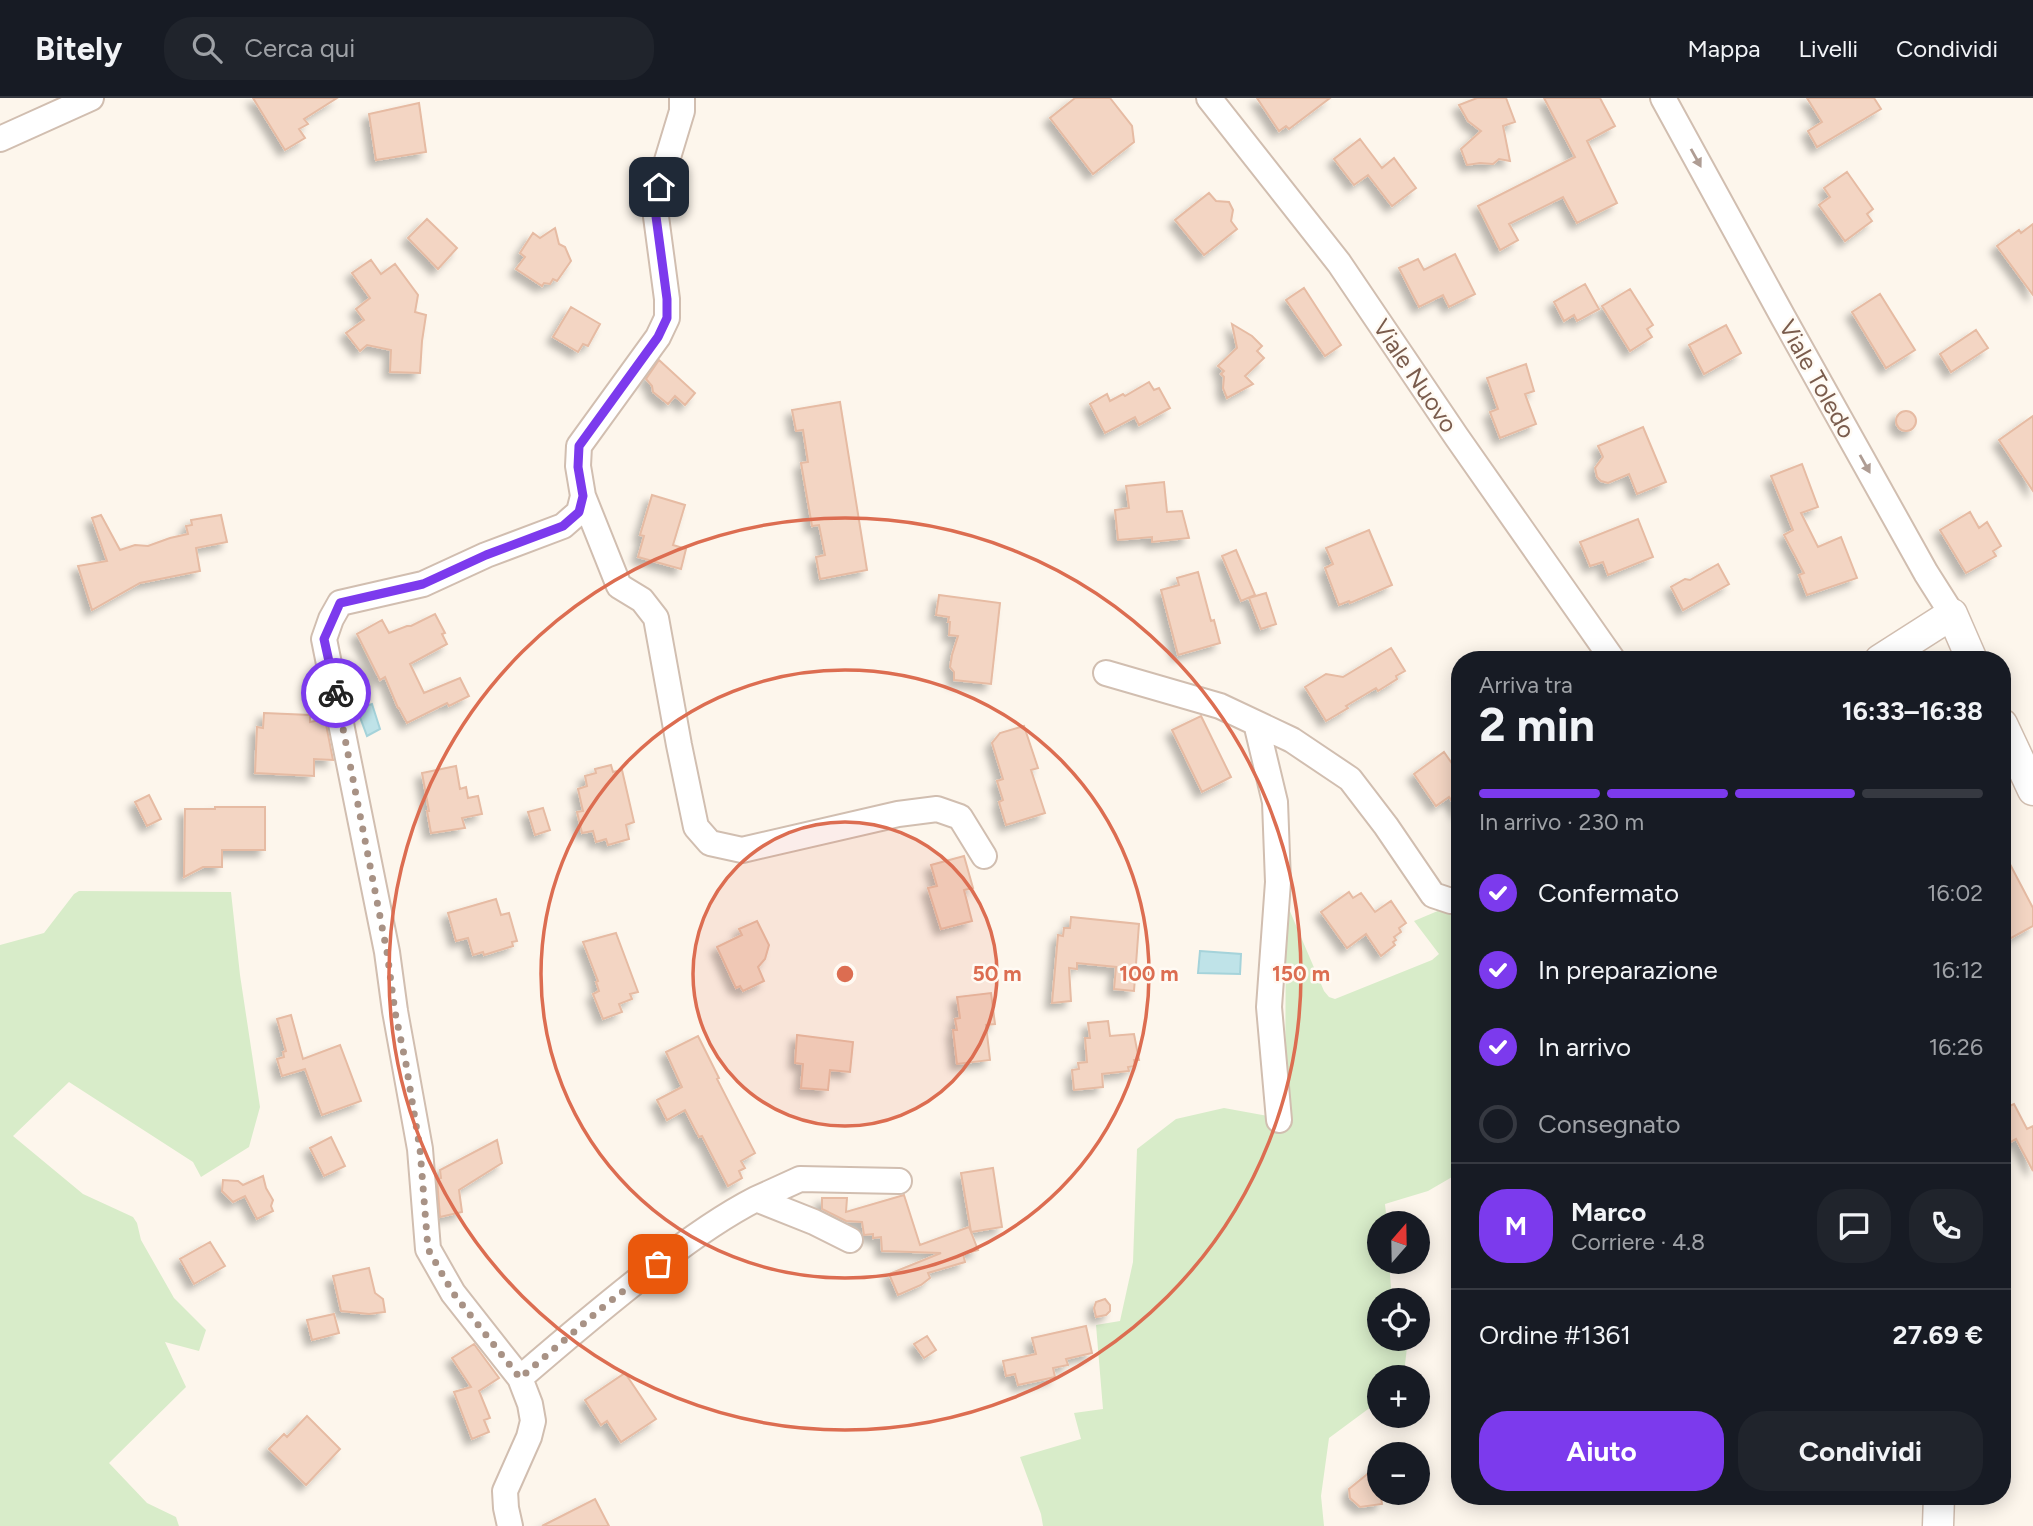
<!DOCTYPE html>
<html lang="it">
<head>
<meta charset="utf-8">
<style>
  body { margin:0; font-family:Figtree,sans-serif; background:#20242c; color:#f1f3f6; height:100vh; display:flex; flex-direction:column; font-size:26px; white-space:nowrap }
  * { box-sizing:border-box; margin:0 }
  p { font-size:23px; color:#9ea1a6 }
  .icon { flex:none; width:38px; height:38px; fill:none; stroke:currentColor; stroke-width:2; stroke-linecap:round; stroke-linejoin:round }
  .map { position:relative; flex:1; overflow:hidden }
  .details { position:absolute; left:1451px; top:553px; width:560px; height:854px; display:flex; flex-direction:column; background:#171b24; border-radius:28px; box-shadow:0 4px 18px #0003 }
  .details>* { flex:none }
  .needle { width:46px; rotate:20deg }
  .controls { position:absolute; left:1367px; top:1113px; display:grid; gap:14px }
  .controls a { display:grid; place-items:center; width:63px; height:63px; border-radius:50%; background:#171b24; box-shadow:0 4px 18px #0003; font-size:35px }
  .pin { position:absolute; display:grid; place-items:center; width:60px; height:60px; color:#fff; margin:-30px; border-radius:14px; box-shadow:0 4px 10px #0006 }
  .courier { position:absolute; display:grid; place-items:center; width:70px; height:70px; margin:-35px; border:5px solid #7c3aed; border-radius:50%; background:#fff; color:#222; box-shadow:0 2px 9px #0007 }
  .head em { font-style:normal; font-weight:700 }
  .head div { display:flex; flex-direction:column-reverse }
  .head { display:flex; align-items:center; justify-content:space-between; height:119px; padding:0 28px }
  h1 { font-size:46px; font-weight:700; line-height:52px }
  .bar { display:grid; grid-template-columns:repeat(4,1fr); gap:10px 7px; align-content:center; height:84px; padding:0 28px }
  .bar i { height:9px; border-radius:5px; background:#363941 }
  .bar .current { background:#7c3aed }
  .bar p { grid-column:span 4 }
  .line { display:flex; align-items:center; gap:18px; padding:0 28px; border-top:2px solid #363941 }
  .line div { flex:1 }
  .round { display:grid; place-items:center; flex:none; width:74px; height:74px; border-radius:28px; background:#20242c }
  ol { padding:0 28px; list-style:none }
  li { display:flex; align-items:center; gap:21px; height:77px }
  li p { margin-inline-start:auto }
  li .icon { padding:7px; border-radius:50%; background:#7c3aed; color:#fff; stroke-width:4 }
  li:last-child { color:#9ea1a6 }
  li i { width:38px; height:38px; border:4px solid #363941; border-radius:50% }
  .primary-button { display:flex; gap:14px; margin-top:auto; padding:14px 28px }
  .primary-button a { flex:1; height:80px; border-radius:28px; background:#7c3aed; color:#fff; font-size:28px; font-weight:700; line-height:80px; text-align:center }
  .primary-button a+a { background:#20242c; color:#f1f3f6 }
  header { display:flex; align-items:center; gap:42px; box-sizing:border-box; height:98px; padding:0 35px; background:#171b24; border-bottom:2px solid #363941 }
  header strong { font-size:33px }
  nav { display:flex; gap:38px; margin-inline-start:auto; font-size:24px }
  .search { width:490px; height:63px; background:#20242c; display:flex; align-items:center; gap:18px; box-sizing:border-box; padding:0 24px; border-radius:28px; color:#9ea1a6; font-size:26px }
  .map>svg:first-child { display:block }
  .green { fill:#d8ecc9 }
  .water { fill:#bfe3e8; stroke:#a5d3da; stroke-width:2 }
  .building { fill:#f3d5c3; stroke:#e6bba3; stroke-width:2; filter:url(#shadow) }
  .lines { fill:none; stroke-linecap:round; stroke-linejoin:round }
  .minor-casing { stroke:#d1beb0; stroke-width:28 }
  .tertiary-casing { stroke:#d1beb0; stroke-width:33 }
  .minor { stroke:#fff; stroke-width:24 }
  .tertiary { stroke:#fff; stroke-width:30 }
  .oneway { fill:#af9d94 }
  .done { stroke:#a89285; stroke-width:7; stroke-dasharray:0 12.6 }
  .route { stroke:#7c3aed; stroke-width:9 }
  .ring { fill:none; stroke:#dc6d51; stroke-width:3.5 }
  .labels { text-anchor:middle; stroke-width:5; stroke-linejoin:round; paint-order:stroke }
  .street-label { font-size:24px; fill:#7a5c4d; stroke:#fffaf3 }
  .centre { fill:#dc6d51; stroke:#fffaf3; stroke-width:3.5 }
  .ring-label { font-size:21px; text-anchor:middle; font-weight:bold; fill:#dc6d51; stroke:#fffaf3; stroke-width:5; stroke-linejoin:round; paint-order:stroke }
</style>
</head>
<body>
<header>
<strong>Bitely</strong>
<div class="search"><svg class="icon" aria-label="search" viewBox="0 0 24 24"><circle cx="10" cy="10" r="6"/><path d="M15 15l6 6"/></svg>Cerca qui</div>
<nav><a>Mappa</a><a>Livelli</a><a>Condividi</a></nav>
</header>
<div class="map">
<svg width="2033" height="1428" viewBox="0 0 2033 1428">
  <defs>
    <filter id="shadow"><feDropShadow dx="-6" dy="6" stdDeviation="3.5" flood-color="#0004"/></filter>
  </defs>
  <rect width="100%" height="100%" fill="#fdf6ec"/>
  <path class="green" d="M79,793l152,1 9,83 20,132 -11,40 -48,30 -8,-15 -124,-80 -56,54 70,58 50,23 4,6 4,17 33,58 32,32 -7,21 -34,-9 21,45 -77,76 38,40 29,14 3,9h-179v-581l44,-12 30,-39z
    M1286,804l38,89 5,6 6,2 97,-39 7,-6 -25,-33 45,-19v271l-31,18 -43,13 2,19h-8v39h10l3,38h-13v39h29l-4,34 -3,4h-22v24l-50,37 -8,58 3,30h-281l-2,-12 -21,-57 61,-18 -7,-26 29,-4 -7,-84 24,-4 13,-59 4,-113 39,-30 48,-11 61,11z"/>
  <path class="water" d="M372,606l8,25 -13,7 -10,-27z
    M1200,853l41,3 -1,20 -42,-1z"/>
  <path class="building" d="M253,0h84l-33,21 4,5 -9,5 6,9 -20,12z
    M1075,0h35l22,28 2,16 -41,32 -43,-56z
    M1257,0h73l-41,31 -3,-3 -7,5z
    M1477,0h29l9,24 -12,4 7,35 -11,-2 -6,5 -13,-1 -13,2 -6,-16 20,-18 -13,-10 -9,-16z
    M1544,0h56l15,28 -28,15 30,62 -40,20 -14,-26 -54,27 9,16 -18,10 -22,-44 97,-49z
    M1807,0h67l7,11 -64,38 -9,-16 14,-9z
    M419,5l7,49 -50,8 -7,-46z
    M1360,41l22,29 12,-10 22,30 -24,18 -24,-31 -14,10 -20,-26z
    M1847,74l26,37 -6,5 5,7 -27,20 -26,-36 11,-8 -6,-9z
    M1209,95l7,8 13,1 4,8 -2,11 6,8 -33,26 -29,-35z
    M427,121l30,29 -19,21 -30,-31z
    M2033,126v71l-36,-49 22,-16 2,3z
    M555,130l4,16 6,3 6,14 -14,20 -4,-2 -3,5 -6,-1 -2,3 -26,-17 9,-12 -5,-4 13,-20 7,5z
    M1455,156l20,40 -26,13 -6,-12 -24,12 -20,-39 19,-9 6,11z
    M371,162l10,14 14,-10 23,31 -3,17 11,3 -4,26 -2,32 -30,-1 1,-22 -24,-5 -7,6 -14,-18 18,-13 -8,-11 14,-11 -18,-25z
    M1585,186l14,25 -22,12 -3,-6 -10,6 -10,-19z
    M1304,190l37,57 -16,11 -39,-56z
    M1630,191l23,36 -6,4 5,8 -22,14 -28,-45z
    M1880,196l35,56 -29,18 -34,-56z
    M571,209l29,17 -12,22 -5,-2 -5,8 -25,-15z
    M1232,226l20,12 10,10 -5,5 7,7 -19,18 8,8 -26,14 -4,-10 1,-11 -3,-3 3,-3 -6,-5 19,-18z
    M1726,227l15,28 -37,21 -15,-29z
    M1976,232l12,18 -37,24 -11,-18z
    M659,262l36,33 -10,12 -10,-9 -7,8 -15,-12 -1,-6 -6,-7z
    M1526,266l8,27 -9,3 11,30 -36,14 -10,-26 8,-3 -11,-31z
    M1149,284l5,8 5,-2 11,20 -31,17 -4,-8 -30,16 -15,-29 17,-10 3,7 13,-7 2,2z
    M840,304l27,168 -47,9 -4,-22 9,-2 -6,-30 -7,1 -11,-63 7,-1 -5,-32 -7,1 -4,-21z
    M1896 323a10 10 0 1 1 20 0a10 10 0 1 1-20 0Z
    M2033,318v75l-34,-51z
    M1643,329l23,55 -29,12 -8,-20 -21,9 -7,-2 -4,-4 -2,-9 8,-11 -5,-11z
    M1802,366l16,43 -17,6 17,34 23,-10 16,41 -50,17 -8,-20 5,-2 -20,-38 9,-5 -22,-54z
    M1164,384l3,30 15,-1 7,27 -37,4v-5l-34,3 -3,-30 14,-2 -3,-22z
    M652,397l33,10 -12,40 13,4 -5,20 -43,-12 6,-21 -4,-1z
    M1970,414l9,16 8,-6 14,24 -8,5 3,5 -30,17 -26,-43z
    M101,417l19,35 15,-5 13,1 22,-8 18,-4 -2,-8 6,-1 -1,-5 30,-5 6,27 -31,6 4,23 -60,12 -48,27 -14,-44 29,-5 -15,-43z
    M1638,421l15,38 -45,18 -5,-13 -13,4 -10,-24z
    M1369,432l23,55 -42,18 -1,-2 -10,4 -14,-37 8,-4 -7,-16z
    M1236,452l19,45 -14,6 -19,-45z
    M1718,466l11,20 -46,26 -12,-23 14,-8 5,1z
    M1198,474l13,49 3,-1 6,23 -42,12 -17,-65 18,-5 -2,-7z
    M1266,495l10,31 -15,5 -12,-31z
    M939,497l61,8 -9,81 -37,-4v-8l-4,-5 2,-12 6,-19 -9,-1 1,-13h-2l1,-5 -13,-2z
    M435,516l10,19 -3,1 5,10 -37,20 14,29 36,-15 9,18 -20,10 -2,-3 -40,20 -8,-15h-1l-13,-31 -5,3 -23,-46 25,-14 7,13 18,-7h4z
    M1391,550l14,23 -9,5 1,3 -19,12 -2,-3 -30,18 2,2 -22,13 -21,-34 21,-13 17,3z
    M264,615l46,2v7l15,-3 8,41 -19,-1v17l-59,-3 2,-46 6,1z
    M1201,618l30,61 -29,15 -30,-62z
    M1024,628l14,42 -7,2 14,43 -39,12 -7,-23 4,-2 -6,-19 6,-2 -11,-36 8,-10z
    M1444,654l16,23v38l-11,-16 -13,9 -22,-32z
    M611,667l2,7 9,-2 12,52 -8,3 3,14 -21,6 -2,-6 -10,3 -3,-11 -11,2 -5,-21 6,-1 -5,-22 9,-3 -2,-10 11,-3 -1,-4z
    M456,668l4,23 6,-2 2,11 10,-2 4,18 -20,4 3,10 -34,5 -4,-22h2l-7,-38z
    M149,697l12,24 -14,7 -12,-24z
    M215,709h50v43h-43v17h-19l-19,10 1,-68h30z
    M543,710l7,22 -15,5 -7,-23z
    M2002,751l31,59v18l-31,17z
    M964,758l9,32 -9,2 8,31 -31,8 -13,-41 9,-2 -6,-21z
    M1349,794l4,6 8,-5 14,19 16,-11 15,22 -7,5 2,4 -7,5 2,3 -3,2 2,3 -14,11 -15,-22 -19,14 -26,-36z
    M496,801l5,16 8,-2 8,28 -5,1 1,4 -29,9 -1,-3 -10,3 -5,-17 -12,3 -8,-28z
    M1071,819l68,7 -5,67 -20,-2 2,-22 -39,-4v6l-8,-1 2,33 -19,2 6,-68 5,1 1,-8h6z
    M757,823l12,24 -4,14 -7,8 6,14 -21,10 -3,-5 -4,2 -19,-41 25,-12 -3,-6z
    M616,835l22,59 -8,2 2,5 -13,5 3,8 -19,7 -10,-25 6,-3 -3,-9 2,-1 -15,-39z
    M991,895l4,31 -9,1 4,35 -33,4 -4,-34h4l-2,-11 5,-1 -3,-21z
    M291,917l12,44 37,-14 21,56 -39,14 -17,-46 -23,7 -5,-17 7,-2 -1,-5 3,-1 -9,-32z
    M1108,923l2,15 24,-2 5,26h-5l1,6 -7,1 1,4 -27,3 1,13 -29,3 -2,-20 7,-1 -1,-6 9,-1 -2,-24h5l-2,-15z
    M797,937l56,7 -3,30 -20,-2 -2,20 -27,-2 2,-24 -8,-1z
    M698,938l21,42 -2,1 38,74 -14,8 4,7 -6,3 3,7 -14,8 -26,-50 -3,1 -14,-27 -18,10 -10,-20 25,-13 -16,-35z
    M2014,1006l13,25 6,-3v45l-17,-32 -14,8v-38z
    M331,1039l14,29 -21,10 -14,-28z
    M497,1042l5,23 -43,27 3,22 -22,5 -3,-38 4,-1 -1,-8z
    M993,1070l9,59 -31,5 -10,-59z
    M263,1078l3,12 7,12 -2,6 2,5 -16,8 -12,-23 -12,6 -11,-11 1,-11 15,1 5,4z
    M904,1097l16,50 49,-18 9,23 -15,4 2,8 -37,11 2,5 -9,7 -23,10 -9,-21 52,-21 -59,-2 -1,-14 -8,1v-4l-9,1 -2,-13 -16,-1 -24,-12v-11h25l-1,14z
    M210,1144l15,24 -31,18 -14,-25z
    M369,1170l6,25 8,6 2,13 -16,2 -28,-3 -8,-35z
    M1105,1201l5,6v6l-4,4 -10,2 -2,-9 2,-6z
    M334,1216l5,19 -27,7 -5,-20z
    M1086,1228l6,27 -26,6 2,6 -15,3 2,9 -37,8 -3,-11 -9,2 -3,-15 33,-7 -4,-16z
    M927,1238l9,14 -12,8 -10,-14z
    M474,1246l25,34 -20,13 11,27 -6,2 5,12 -17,7 -18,-47 17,-5 -19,-29z
    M625,1275l31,46 -35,23 -14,-21 -6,4 -16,-25z
    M307,1318l33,33 -34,36 -37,-36 15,-15 3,3z
    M1376,1369l6,37 -22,3 -10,-9 -1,-9z
    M595,1401l14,27h-67z"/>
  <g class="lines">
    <defs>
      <path id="minor" d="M1209,0l130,165 117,173 157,224
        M1663,0l120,219 143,256 26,41
        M0,41l91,-41
        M583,398l36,90 23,14 14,18 23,127 17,82 14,16 32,7 156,-36 39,-5 23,8 24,39
        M1106,575l114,33 72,34 58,39 36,47 47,69 18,6h9
        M1256,625l19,79 3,80 -9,125 10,113
        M756,1101l44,-20 99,2
        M520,1280c44,-38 88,-75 133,-110 33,-26 66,-50 103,-69l58,23 36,18
        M510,1428l-4,-18 -1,-17 24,-54 4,-16 -3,-17 -10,-26 -67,-85 -25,-44 -8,-100 -25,-138 -8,-59 -63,-313 7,-20 9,-16 83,-19 63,-29 77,-29 16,-14 4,-16 -5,-30 1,-20 79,-109 9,-19v-19l-12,-90 4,-22 23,-76v-13"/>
      <path id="tertiary" d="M1880,562l72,-46 20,46
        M2002,626l31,66
        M1938,1428l1,-30"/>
    </defs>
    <use href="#minor" class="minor-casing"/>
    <use href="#tertiary" class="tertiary-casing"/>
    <use href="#minor" class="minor"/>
    <use href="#tertiary" class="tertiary"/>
  </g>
  <defs><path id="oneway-solid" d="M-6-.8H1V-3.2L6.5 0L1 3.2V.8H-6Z" transform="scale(1.75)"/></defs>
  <g class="oneway">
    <use href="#oneway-solid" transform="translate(1696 60) rotate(61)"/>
    <use href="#oneway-solid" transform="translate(1865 366) rotate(61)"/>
  </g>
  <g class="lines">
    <path class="done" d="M336,595l51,259 8,60 11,52 14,85 8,100 25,44 67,85 83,-71 55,-43"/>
    <path class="route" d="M336,595l-12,-54 16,-36 83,-19 63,-29 77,-29 16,-14 4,-16 -5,-29 1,-21 79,-109 9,-19v-19l-12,-90 4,-22"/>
  </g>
  <circle cx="845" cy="876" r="152" fill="#dc6d51" fill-opacity=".12"/>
  <g class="ring">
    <circle cx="845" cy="876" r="152"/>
    <circle cx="845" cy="876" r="304"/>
    <circle cx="845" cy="876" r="456"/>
  </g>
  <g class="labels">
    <g class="street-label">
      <text transform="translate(1415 278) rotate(56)" y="8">Viale Nuovo</text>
      <text transform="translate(1817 281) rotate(61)" y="8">Viale Toledo</text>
    </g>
  </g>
  <circle cx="845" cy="876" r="10" class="centre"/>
  <g class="ring-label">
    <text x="997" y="883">50 m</text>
    <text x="1149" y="883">100 m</text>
    <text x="1301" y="883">150 m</text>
  </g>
</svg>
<div class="controls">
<a><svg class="needle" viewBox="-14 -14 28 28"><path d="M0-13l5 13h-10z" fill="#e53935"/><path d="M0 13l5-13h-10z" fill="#9ea1a6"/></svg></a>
<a><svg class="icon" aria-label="locate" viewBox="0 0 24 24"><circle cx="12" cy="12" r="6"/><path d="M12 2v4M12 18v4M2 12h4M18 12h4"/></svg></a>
<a>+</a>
<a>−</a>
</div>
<div class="pin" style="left:658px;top:1166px;background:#ea580c"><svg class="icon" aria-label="bag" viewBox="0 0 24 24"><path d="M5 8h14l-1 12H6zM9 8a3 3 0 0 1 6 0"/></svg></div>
<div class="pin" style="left:659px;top:89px;background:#1f2937"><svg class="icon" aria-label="home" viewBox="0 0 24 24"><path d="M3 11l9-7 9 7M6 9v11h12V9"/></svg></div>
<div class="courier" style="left:336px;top:595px"><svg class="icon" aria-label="bike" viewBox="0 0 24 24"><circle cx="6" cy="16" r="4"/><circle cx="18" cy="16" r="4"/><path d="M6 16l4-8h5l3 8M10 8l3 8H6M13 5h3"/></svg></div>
<section class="details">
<div class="head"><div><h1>2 min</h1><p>Arriva tra</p></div><em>16:33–16:38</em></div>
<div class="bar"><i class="current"></i><i class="current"></i><i class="current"></i><i></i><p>In arrivo · 230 m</p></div>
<ol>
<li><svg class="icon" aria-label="check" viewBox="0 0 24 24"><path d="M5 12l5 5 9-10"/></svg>Confermato<p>16:02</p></li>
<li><svg class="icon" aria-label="check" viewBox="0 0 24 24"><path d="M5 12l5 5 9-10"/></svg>In preparazione<p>16:12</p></li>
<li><svg class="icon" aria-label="check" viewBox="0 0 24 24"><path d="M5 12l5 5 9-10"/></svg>In arrivo<p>16:26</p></li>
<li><i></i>Consegnato</li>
</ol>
<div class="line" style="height:126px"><b class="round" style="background:#7c3aed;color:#fff">M</b><div><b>Marco</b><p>Corriere · 4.8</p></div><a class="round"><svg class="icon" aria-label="chat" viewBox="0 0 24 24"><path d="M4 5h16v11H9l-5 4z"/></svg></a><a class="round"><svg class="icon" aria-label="phone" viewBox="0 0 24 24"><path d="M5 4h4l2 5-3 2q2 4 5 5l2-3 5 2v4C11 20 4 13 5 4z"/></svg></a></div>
<div class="line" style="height:91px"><div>Ordine #1361</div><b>27.69 €</b></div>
<div class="primary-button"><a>Aiuto</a><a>Condividi</a></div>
</section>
</div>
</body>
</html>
